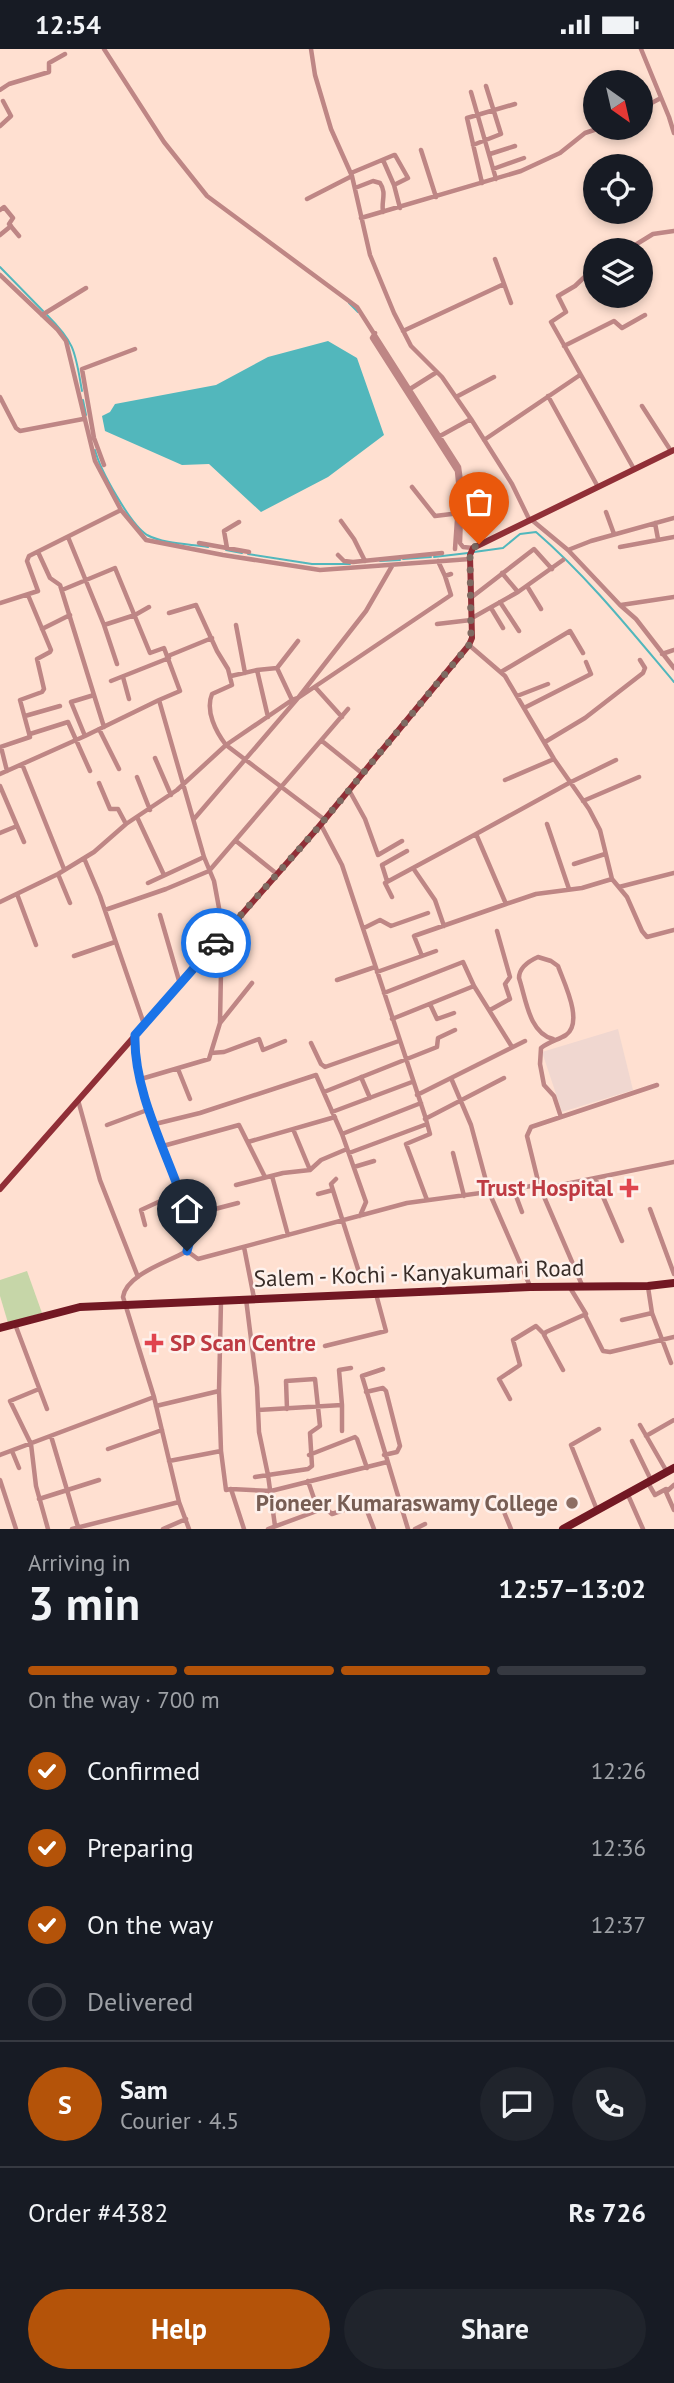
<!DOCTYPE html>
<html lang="en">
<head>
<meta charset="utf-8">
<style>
  body { margin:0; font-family:"PT Sans",sans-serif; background:#20242c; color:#f1f3f6; height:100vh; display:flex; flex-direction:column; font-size:26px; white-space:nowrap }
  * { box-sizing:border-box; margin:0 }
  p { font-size:23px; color:#9ea1a6 }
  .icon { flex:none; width:38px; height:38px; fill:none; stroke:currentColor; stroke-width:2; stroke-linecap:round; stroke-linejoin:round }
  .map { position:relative; height:1480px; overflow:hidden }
  .details { display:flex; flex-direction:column; background:#171b24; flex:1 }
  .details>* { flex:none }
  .needle { width:46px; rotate:146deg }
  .fabs { position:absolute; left:583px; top:21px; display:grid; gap:14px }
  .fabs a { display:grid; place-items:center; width:70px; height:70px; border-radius:50%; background:#171b24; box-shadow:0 4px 10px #0003; font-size:35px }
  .pin { position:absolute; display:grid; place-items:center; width:60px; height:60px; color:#fff; margin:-72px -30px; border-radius:50% 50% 50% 0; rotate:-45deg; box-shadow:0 0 7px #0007 }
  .pin .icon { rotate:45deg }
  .courier { position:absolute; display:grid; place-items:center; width:70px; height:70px; margin:-35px; border:5px solid #1a73e8; border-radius:50%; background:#fff; color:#222; box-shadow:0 2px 9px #0007 }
  .headline em { font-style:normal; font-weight:800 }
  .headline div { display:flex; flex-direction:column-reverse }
  .headline { display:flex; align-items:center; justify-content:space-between; height:119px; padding:0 28px }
  h1 { font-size:46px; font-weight:800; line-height:52px }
  .bar { display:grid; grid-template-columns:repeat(4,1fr); gap:10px 7px; align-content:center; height:84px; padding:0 28px }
  .bar i { height:9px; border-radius:5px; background:#363941 }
  .bar .on { background:#b45309 }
  .bar p { grid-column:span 4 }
  .line { display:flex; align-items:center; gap:18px; padding:0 28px; border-top:2px solid #363941 }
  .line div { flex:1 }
  .round { display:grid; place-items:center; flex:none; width:74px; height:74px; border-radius:37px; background:#20242c }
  ol { padding:0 28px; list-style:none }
  li { display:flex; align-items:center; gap:21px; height:77px }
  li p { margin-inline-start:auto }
  li .icon { padding:7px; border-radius:50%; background:#b45309; color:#fff; stroke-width:4 }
  li:last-child { color:#9ea1a6 }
  li i { width:38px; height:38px; border:4px solid #363941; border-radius:50% }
  .action { display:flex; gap:14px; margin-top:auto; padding:14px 28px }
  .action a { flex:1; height:80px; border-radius:42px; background:#b45309; color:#fff; font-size:28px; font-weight:800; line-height:80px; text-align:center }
  .action a+a { background:#20242c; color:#f1f3f6 }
  .status { display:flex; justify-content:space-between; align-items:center; height:49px; padding:0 35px; background:#171b24; direction:ltr }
  .status svg { height:19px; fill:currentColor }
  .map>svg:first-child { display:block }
  .education { fill:#f0d7d0 }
  .green { fill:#c6d6a8 }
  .water { fill:#52b7bc }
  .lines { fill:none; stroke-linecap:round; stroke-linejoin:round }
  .stream { stroke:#52b7bc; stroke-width:2 }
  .minor { stroke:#be8685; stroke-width:4.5 }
  .major { stroke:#902f37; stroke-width:6 }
  .highway { stroke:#721823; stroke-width:8 }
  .done { stroke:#7e6b62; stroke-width:7; stroke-dasharray:0 12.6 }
  .route { stroke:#1a73e8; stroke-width:9 }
  .health-dot { fill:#e0444e; stroke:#fef1ec; stroke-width:2.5 }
  .education-dot { fill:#8d6e63; stroke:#fef1ec; stroke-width:2.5 }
  .labels { text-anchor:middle; stroke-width:5; stroke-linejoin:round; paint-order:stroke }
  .health-label { font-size:23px; font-weight:bold; fill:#be3a42; stroke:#fef1ec; text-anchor:end }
  .street-label { font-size:23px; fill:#382c27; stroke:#fef1ec }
  .education-label { font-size:23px; font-weight:bold; fill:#785e54; stroke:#fef1ec; text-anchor:end }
</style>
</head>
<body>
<div class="status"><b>12:54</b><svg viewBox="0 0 49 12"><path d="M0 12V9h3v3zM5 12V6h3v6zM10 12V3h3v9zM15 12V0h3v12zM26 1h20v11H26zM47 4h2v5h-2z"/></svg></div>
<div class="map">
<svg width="674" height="1480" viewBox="0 0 674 1480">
  <rect width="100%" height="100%" fill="#ffe0d1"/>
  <path class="education" d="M618,980l15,61 -71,22 -20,-60z"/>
  <path class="green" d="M27,1222l15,42 -34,10 -8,-27v-16z"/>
  <path class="water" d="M328,292l29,17 27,77 -56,42 -67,35 -52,-48 -27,1 -77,-34 -3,-15 8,-4 5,-8 101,-19 52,-28z"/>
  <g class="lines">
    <path class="stream" d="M0,218l43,44
      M349,254l9,9
      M47,266c29,29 28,37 35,76
      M83,351l3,15
      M95,401c5,20 35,74 52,85 17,9 42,9 61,12
      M226,501l16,3
      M474,503l29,-4 17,-14 16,-2c52,45 95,99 138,150
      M248,505l64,10h38
      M434,508l34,-4
      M403,510l28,-2
      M380,512l20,-1"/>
    <path class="minor" d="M104,0l60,93 43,54 150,111 102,160 3,22 -2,54 3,4 10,1
      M311,0l4,26 16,54 21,47 18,79 24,58 17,33 31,31 29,42 41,65 18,37
      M641,0l28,68 5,16
      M0,41l9,-6 40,-12v-9l16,-9
      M471,43l25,87
      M640,60l21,-11
      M0,77l11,-10 -8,-15
      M473,96l28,-11 -15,-48
      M421,101l15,47
      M490,105l25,-8
      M493,120l31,-11
      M351,124l43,-18h1l13,23 -14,7 -11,-25
      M482,134l-15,-65 48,-14
      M394,136l6,23
      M355,139l18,-7 7,2c7,10 1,18 3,29
      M307,150l45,-23
      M0,161l4,-3 9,11 -4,6 10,12
      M361,169l160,-47 39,-18 25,-20 15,-5
      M0,186l11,-9
      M627,201l26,-16 21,-3
      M495,210l16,44
      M595,218l-20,19 -17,10 8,16 -15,10 83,147
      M0,226l57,54 9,12 29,120 26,49 25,30 77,15 97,15 150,-11
      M42,266l44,-27
      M403,282l101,-47
      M375,284l-3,5 85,133 2,20 -4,58
      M564,297l50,-25 8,7 23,-13
      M410,340l27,-17
      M548,347l50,91
      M0,348l16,31 4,3 63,-12
      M456,348l38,-20
      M642,357l29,45
      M440,387l31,-17
      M484,391l96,-65
      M104,416l-10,-27 -12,-69 53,-20
      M412,438l23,29 25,-3
      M606,463l8,22
      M341,472l13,18 11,22
      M533,472l35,29 52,55 16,14 38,49
      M655,474l3,16
      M68,488l36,88
      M199,494l50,9
      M620,498l54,-10
      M227,499l-3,-17 15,-9
      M568,501l23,-9 83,-23
      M38,503l12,26 10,7 34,110 -23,7 14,34 74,-36 45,157 10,24 10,54
      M338,506l6,6 9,1 89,-9
      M438,512l7,15
      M502,524l16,19
      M527,537l14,23
      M62,541l53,-22 35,85 14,-5 16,43 -21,9
      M472,548l62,-48 18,20
      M500,553l19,29
      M0,554l38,-12 -11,-30 2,-5 92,-46
      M621,556l53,-8
      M491,559l12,20
      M169,564l27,-8 21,46 11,18 4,16 -20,9c-7,17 4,38 14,51l99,75
      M472,569l46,-26 45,-32
      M437,575l34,-4
      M236,576l9,48
      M42,580l28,-14
      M469,596l36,31 49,83 35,50 11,21 12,49 15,18 15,34 5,6 27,-7
      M662,605l12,-4
      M168,607l44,-18
      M117,615l-13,-39 31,-10 14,-8
      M501,623l69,-41 13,22
      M231,627l26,-6
      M123,628l6,22
      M111,632l58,-23
      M315,638l27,30
      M94,646l10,32
      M517,647l31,-12
      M293,653l-16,-34 21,-27
      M524,659l67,-34 -5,-12
      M25,667l35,-10
      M268,668l-11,-47 20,-2
      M99,680l20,40
      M30,685l38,-12 22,49
      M322,692l41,33
      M545,693l40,-24 58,-45 2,-5 -5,-8
      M0,698l30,-10 -10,-37 22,-8 2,-3 -7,-30 13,-7 1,-2 -23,-55
      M1,698l6,24
      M155,709l16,37
      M22,715l42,105
      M0,725l85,-38
      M137,728l13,33
      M505,731l49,-21
      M99,734l11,26h8l8,15
      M0,737l24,56
      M349,741l16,29 13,36 24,-14
      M583,752l56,-24
      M137,768l27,58
      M194,770l104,-121 153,-103 -6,-19 6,-2
      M547,775l22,65
      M321,776l21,40 83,251 5,18 -24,10 21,56
      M0,784l17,-7
      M236,792l41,33
      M84,809l16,38 44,128
      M574,815l31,-10
      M413,819l22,32 9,26
      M58,825l12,29
      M387,832l-5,-16 25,-14
      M148,834l56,-26
      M619,838l55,-14
      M17,845l19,51
      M392,848l-7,-14 91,-49
      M0,853l58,-28 36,-22 32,-28 51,-34 49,-45 66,-45 6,-2 68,-87 26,-45
      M506,855l30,-10 46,-6 30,-9
      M105,861l61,-21 43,-18 139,-162
      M160,866l20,69
      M364,879l16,-8 11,6 37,-13
      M208,903l13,19 -1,52
      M74,907l41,-14
      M422,907l-8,-20 92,-32 -30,-70 93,-51 47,-23
      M377,923l59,-21
      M337,931l38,-13
      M384,944l79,-31 11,24 38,61
      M430,955l7,15 17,-6
      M490,961l20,-11 -5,-15 5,-7 -13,-46
      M392,970l82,-33
      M136,987c-2,35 12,73 25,106 10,27 39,82 26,109 -18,11 -61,23 -64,46l31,100 25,105 10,27
      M553,990c-24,-6 -27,-40 -34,-61 0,-11 10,-17 19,-21l13,4 7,5c6,17 26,56 8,69 -8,5 -16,6 -25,13l-1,16 4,21 10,11 7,21
      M311,994l10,21 4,3 74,-26
      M211,1004l13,-1 35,-13 4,11 22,-9
      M178,1020l12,30
      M361,1028l9,21
      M451,1029l20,47 18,67 41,94
      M141,1030l68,-20 11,-36 32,-40
      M324,1043l113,-45 1,-9 17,-8
      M417,1046l108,-54
      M78,1051l22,80 38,97
      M332,1063l80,-30
      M425,1070l79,-41
      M155,1075l45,-11 116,-38 26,59 24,68 -6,14
      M107,1076l43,-16
      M293,1080l17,41
      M342,1085l79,-31
      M248,1093l87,-25
      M163,1097l76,-21 26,52
      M349,1104l78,-29
      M453,1104l11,43
      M354,1118l20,-6
      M272,1127l16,59
      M595,1129l27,63
      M336,1130l-5,5 27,85
      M236,1136l47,-12 27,-3 11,-10 26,-11
      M539,1136l-12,-49 4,-9 126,-42
      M513,1139l9,24
      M541,1140l133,-27
      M318,1145l15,-4
      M650,1160l24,65
      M188,1167l50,-13
      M145,1176l-4,-15 39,-18
      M244,1198l10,51
      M187,1202l11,8 209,-56 132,-18 43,100
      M648,1238l4,26 19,50
      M246,1250l11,88 2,45 9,43 -13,2
      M221,1252l-2,90 2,60
      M585,1266l18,36 7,1 64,-15
      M622,1271l30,-7
      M15,1275l32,85
      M325,1297l61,-15 -10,-37
      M383,1320l-21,7 46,153
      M563,1321l-19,-35 2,-3 40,-18 -17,-28
      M39,1340l-29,12 21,43 5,42 12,43
      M366,1343l17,-4 3,3 14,55 -3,6 -13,3
      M510,1350l-11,-20 21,-14 -7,-25 23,-14 8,8
      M342,1356l-3,-35 12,-2
      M156,1357l63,-15
      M258,1361l84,-5v26
      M640,1376l27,47
      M51,1387l27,91
      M646,1387l28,-16
      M632,1392l19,39
      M108,1400l54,-19
      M12,1402l7,17
      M0,1406l154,-58
      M309,1406l46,-18 2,2 10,29
      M169,1412l52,-10 5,39 5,-1
      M0,1431l16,49
      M308,1432l10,29
      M648,1434l7,12 11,-6
      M674,1436l-8,7 8,18
      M628,1446l15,34
      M39,1450l60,-19
      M597,1461l-26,-65 28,-16
      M504,1463l7,17
      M275,1477l-7,-51 40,-6 4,-3 -2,-33 10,-7 -5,-47 -29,2 1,28
      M72,1480l107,-27
      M163,1480l23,-10
      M244,1480l-13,-40 40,2 116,-29
      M268,1480l57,-21 7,6 32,-11 10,26
      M415,1480l10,-5"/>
    <path class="major" d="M0,1140l316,-359 153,-185 3,-7 -2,-83 3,-7 201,-98"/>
    <path class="highway" d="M0,1279l80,-21 450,-20 118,-1 26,-3
      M563,1480l111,-61"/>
  </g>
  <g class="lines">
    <path class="done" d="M216,894l100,-113 153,-185 2,-7 -1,-83 3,-7 6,-4"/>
    <path class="route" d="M187,1202l4,-14 -3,-21c-17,-56 -55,-122 -53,-181l81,-92"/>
  </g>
  <g class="health-dot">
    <path d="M625.5 1128.5h7v7h7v7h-7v7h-7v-7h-7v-7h7z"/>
    <path d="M150.5 1283.5h7v7h7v7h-7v7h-7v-7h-7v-7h7z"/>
  </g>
  <circle class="education-dot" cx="572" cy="1454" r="7"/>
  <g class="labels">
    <g class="health-label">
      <text x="613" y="1147">Trust Hospital</text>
      <text x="170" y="1302" text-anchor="start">SP Scan Centre</text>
    </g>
    <g class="street-label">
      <text transform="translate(419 1224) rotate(-2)" y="8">Salem - Kochi - Kanyakumari Road</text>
    </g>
    <g class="education-label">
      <text x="558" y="1462">Pioneer Kumaraswamy College</text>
    </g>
  </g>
</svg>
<div class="fabs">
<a><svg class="needle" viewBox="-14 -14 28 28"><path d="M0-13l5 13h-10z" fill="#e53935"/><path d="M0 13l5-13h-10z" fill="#9ea1a6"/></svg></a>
<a><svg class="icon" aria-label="locate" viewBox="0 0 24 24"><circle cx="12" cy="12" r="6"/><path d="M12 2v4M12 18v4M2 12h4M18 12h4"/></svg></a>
<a><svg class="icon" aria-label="layers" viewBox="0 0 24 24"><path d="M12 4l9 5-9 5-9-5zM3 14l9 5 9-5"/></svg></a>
</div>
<div class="pin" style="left:479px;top:495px;background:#ea580c"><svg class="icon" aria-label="bag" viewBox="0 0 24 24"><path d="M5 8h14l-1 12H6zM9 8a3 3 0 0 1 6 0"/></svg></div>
<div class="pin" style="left:187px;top:1202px;background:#1f2937"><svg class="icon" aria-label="home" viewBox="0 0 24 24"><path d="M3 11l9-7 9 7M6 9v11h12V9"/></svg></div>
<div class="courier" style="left:216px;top:894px"><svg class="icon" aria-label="car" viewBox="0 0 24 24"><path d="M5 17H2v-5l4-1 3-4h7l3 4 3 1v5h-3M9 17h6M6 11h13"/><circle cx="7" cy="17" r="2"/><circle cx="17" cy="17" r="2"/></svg></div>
</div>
<section class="details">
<div class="headline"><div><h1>3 min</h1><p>Arriving in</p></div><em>12:57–13:02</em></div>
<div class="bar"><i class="on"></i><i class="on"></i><i class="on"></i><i></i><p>On the way · 700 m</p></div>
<ol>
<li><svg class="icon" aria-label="check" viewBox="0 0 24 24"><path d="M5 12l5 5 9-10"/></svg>Confirmed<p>12:26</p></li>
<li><svg class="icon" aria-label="check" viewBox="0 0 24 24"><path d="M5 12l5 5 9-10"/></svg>Preparing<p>12:36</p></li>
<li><svg class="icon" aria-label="check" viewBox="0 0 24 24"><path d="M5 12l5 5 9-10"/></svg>On the way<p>12:37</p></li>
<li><i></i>Delivered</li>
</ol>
<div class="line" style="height:126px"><b class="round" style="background:#b45309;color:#fff">S</b><div><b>Sam</b><p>Courier · 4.5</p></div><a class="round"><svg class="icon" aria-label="chat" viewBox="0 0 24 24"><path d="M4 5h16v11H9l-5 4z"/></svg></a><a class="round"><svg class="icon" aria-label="phone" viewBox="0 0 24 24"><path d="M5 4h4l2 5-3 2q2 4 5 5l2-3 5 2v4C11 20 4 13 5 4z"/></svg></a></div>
<div class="line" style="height:91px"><div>Order #4382</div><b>Rs 726</b></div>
<div class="action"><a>Help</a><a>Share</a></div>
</section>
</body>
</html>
